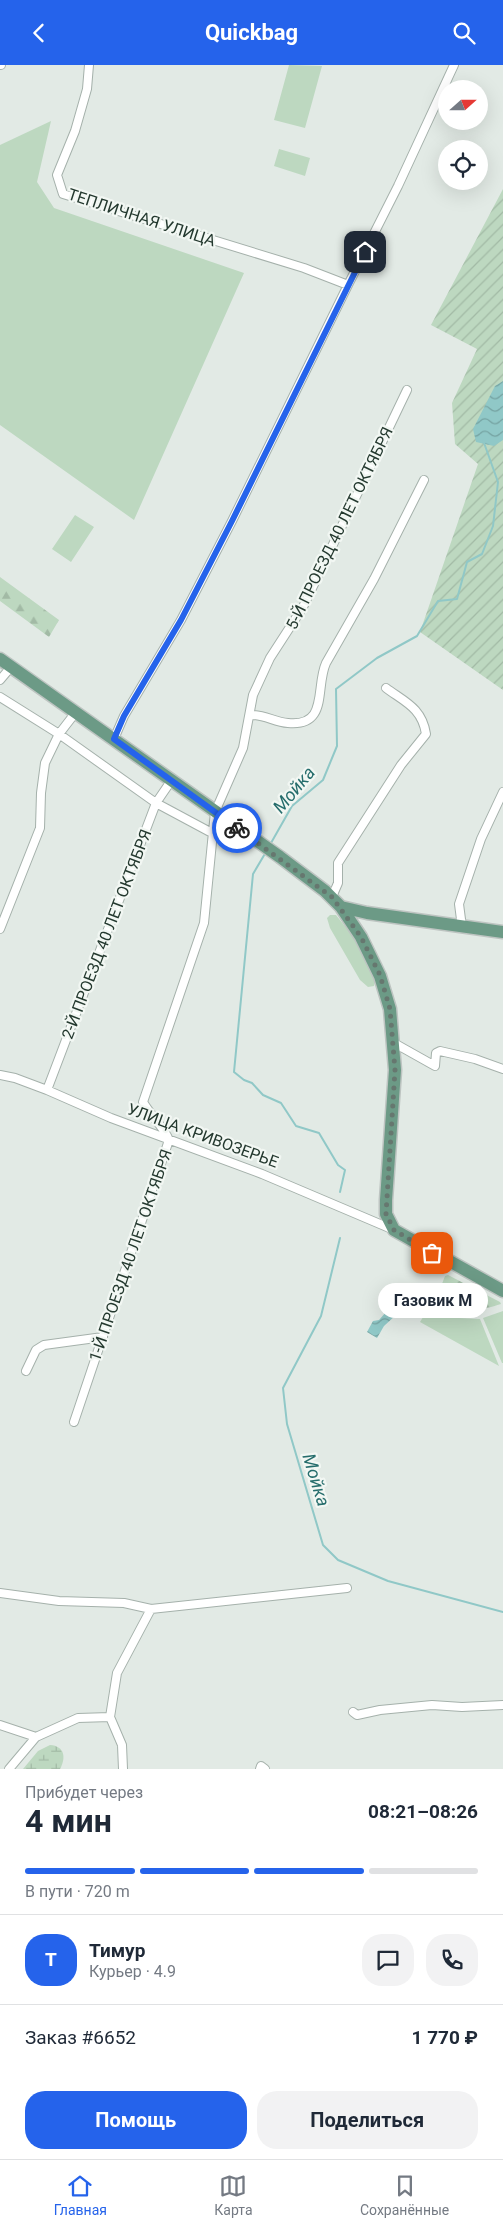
<!DOCTYPE html>
<html lang="ru">
<head>
<meta charset="utf-8">
<style>
  body { margin:0; font-family:Roboto,sans-serif; background:#f2f2f3; color:#1f2937; height:100vh; display:flex; flex-direction:column; font-size:19px; white-space:nowrap }
  * { box-sizing:border-box; margin:0 }
  p { font-size:16px; color:#747a83 }
  .icon { flex:none; width:28px; height:28px; fill:none; stroke:currentColor; stroke-width:2; stroke-linecap:round; stroke-linejoin:round }
  .map { position:relative; height:1704px; overflow:hidden }
  .sheet { display:flex; flex-direction:column; background:#fff; flex:1 }
  .sheet>* { flex:none }
  .needle { width:32px; rotate:69deg }
  .buttons { position:absolute; left:438px; top:15px; display:grid; gap:10px }
  .buttons a { display:grid; place-items:center; width:50px; height:50px; border-radius:50%; background:#fff; box-shadow:0 5px 20px #0002; font-size:25px }
  .pin { position:absolute; display:grid; place-items:center; width:42px; height:42px; color:#fff; margin:-21px; border-radius:10px; box-shadow:0 2px 8px #0006 }
  .courier { position:absolute; display:grid; place-items:center; width:50px; height:50px; margin:-25px; border:4px solid #2563eb; border-radius:50%; background:#fff; color:#222; box-shadow:0 1px 6px #0007 }
  .bubble { position:absolute; height:35px; border-radius:18px; background:#fff; box-shadow:0 5px 20px #0002; font-size:16px; font-weight:700; line-height:35px; text-align:center }
  .head em { font-style:normal; font-weight:700 }
  .head div { display:flex; flex-direction:column-reverse }
  .head { display:flex; align-items:center; justify-content:space-between; height:85px; padding:0 25px }
  h1 { font-size:32px; font-weight:700; line-height:38px }
  .bar { display:grid; grid-template-columns:repeat(4,1fr); gap:8px 5px; align-content:center; height:60px; padding:0 25px }
  .bar i { height:6px; border-radius:4px; background:#e0e1e3 }
  .bar .current { background:#2563eb }
  .bar p { grid-column:span 4 }
  .line { display:flex; align-items:center; gap:12px; padding:0 25px; border-top:1px solid #e0e1e3 }
  .line div { flex:1 }
  .round { display:grid; place-items:center; flex:none; width:52px; height:52px; border-radius:20px; background:#f2f2f3 }
  .primary-button { display:flex; gap:10px; margin-top:auto; padding:10px 25px }
  .primary-button a { flex:1; height:58px; border-radius:20px; background:#2563eb; color:#fff; font-size:20px; font-weight:700; line-height:58px; text-align:center }
  .primary-button a+a { background:#f2f2f3; color:#1f2937 }
  header { display:flex; justify-content:space-between; align-items:center; height:65px; padding:0 25px; background:#2563eb; color:#fff; font-size:22px; font-weight:700 }
  .menu { display:flex; justify-content:space-around; align-items:center; height:70px; border-top:1px solid #e0e1e3; background:#fff; font-size:14px; color:#747a83 }
  .menu a { display:grid; justify-items:center; gap:2px }
  .menu .current { color:#2563eb }
  .map>svg:first-child { display:block }
  .green { fill:#bdd8c0 }
  .forest { fill:url(#forest-firs) }
  .wetland { fill:url(#wetland-marsh) }
  .garden { fill:url(#garden-furrows) }
  .water { fill:url(#water-waves) }
  .lines { fill:none; stroke-linecap:round; stroke-linejoin:round }
  .stream { stroke:#90c8c7; stroke-width:2 }
  .minor-casing { stroke:#a5b1ab; stroke-width:10 }
  .primary-casing { stroke:#bdc4c1; stroke-width:15 }
  .minor { stroke:#fff; stroke-width:8 }
  .primary { stroke:#6c9a86; stroke-width:12 }
  .done { stroke:#66776f; stroke-width:5; stroke-dasharray:0 9 }
  .route { stroke:#2563eb; stroke-width:6 }
  .labels { text-anchor:middle; stroke-width:4.5; stroke-linejoin:round; paint-order:stroke }
  .street-label { font-size:16px; fill:#24392f; stroke:#f2f7f3 }
  .water-label { font-size:18px; font-style:italic; fill:#266d6c; stroke:#f2f7f3 }
</style>
</head>
<body>
<header><svg class="icon" aria-label="back" viewBox="0 0 24 24"><path d="M15 5l-7 7 7 7"/></svg>Quickbag<svg class="icon" aria-label="search" viewBox="0 0 24 24"><circle cx="10" cy="10" r="6"/><path d="M15 15l6 6"/></svg></header>
<div class="map">
<svg width="503" height="1704" viewBox="0 0 503 1704">
  <defs>
    <pattern id="forest-firs" width="22" height="20" patternUnits="userSpaceOnUse" patternTransform="scale(1.25)"><rect width="22" height="20" fill="#bdd8c0"/><path d="M5 1l3.5 6h-7zM16 11l3.5 6h-7z" fill="#a2baa5"/></pattern>
    <pattern id="wetland-marsh" width="20" height="14" patternUnits="userSpaceOnUse" patternTransform="scale(1.25)"><rect width="20" height="14" fill="#bdd8c0"/><path d="M1 5h8M5 5V1M11 12h8M15 12V8" fill="none" stroke="#a2baa5"/></pattern>
    <pattern id="garden-furrows" width="10" height="10" patternUnits="userSpaceOnUse" patternTransform="scale(1.25)"><rect width="10" height="10" fill="#bdd8c0"/><path d="M-1 1l2-2M0 10L10 0M9 11l2-2" fill="none" stroke="#a2baa5"/></pattern>
    <pattern id="water-waves" width="16" height="10" patternUnits="userSpaceOnUse" patternTransform="scale(1.25)"><rect width="16" height="10" fill="#90c8c7"/><path d="M0 5q4-4 8 0t8 0" fill="none" stroke="#75a3a2"/></pattern>
  </defs>
  <rect width="100%" height="100%" fill="#e2eae5"/>
  <path class="green" d="M289,0l33,1 -17,62 -31,-8z
    M51,56l-14,61 17,26 190,65 -110,247 -134,-95v-280z
    M279,84l31,9 -5,18 -31,-10z
    M75,450l19,12 -23,35 -19,-13z
    M330,850h6l27,34 12,33 -1,4 -6,1 -8,-7 -30,-52 -3,-10z
    M431,1239l28,14 21,1 19,47 -79,-44z
    M503,1246v52h-1l-19,-45z"/>
  <path class="forest" d="M0,512l59,43 -10,17 -49,-36z
    M448,1210l52,27 1,2c-21,7 -54,13 -61,-15l5,-13z"/>
  <path class="wetland" d="M50,1680c15,1 16,13 10,24h-37l15,-18z"/>
  <path class="garden" d="M503,124v501l-83,-58 58,-168 -23,-20 -3,-41 25,-54 -46,-24z"/>
  <path class="water" d="M503,316v59l-9,6 -18,-4 -3,-13 22,-43z
    M392,1246l4,2v2l-12,11 -7,12 -10,-6 6,-11 6,-1 7,-8z"/>
  <g class="lines">
    <path class="stream" d="M271,778l21,-37 31,-26 14,-34 -1,-57 41,-31 40,-22 21,-35 19,-2 10,-37 15,-8 11,-28 5,-44 -15,-42
      M266,787l-13,22 -19,198 10,8 8,3 11,12 18,8 15,23 23,7 19,32 7,5 -5,22
      M340,1173l-19,78 -38,72 4,36 36,121 15,15 50,21 115,31"/>
    <defs>
      <path id="minor" d="M0,0h1
        M89,0l-2,24 -12,42 -18,44 6,19 241,74 44,17
        M0,615l11,-13
        M0,632l59,37 97,69 56,30
        M250,650c14,-1 24,7 38,8 41,4 27,-36 38,-60l48,-84 50,-99
        M114,674l10,-23 57,-96 51,-99 116,-236 50,-99 56,-121
        M332,832l6,-14v-20l63,-98 25,-31c-4,-26 -21,-32 -40,-46
        M462,862l-3,-23 22,-65 22,-47
        M0,864l40,-101 1,-35 4,-30 14,-29 17,-22
        M394,978l41,23 1,-13 4,-2 35,8 28,10
        M0,1010l15,3 32,12 64,28 151,56 132,56
        M47,1025l109,-287 15,-22
        M26,1306l10,-21 8,-5 59,-8
        M74,1357l95,-282c-6,-14 -18,-24 -26,-38l61,-179 11,-111 28,-64 10,-53 17,-37 33,-51 104,-217
        M0,1528l59,8 65,2 27,6 196,-21
        M353,1647l4,3 23,-5 52,-5 30,2 41,-2
        M0,1660l36,12 42,-19 32,-1
        M9,1704l27,-32
        M123,1704l-1,-24 -12,-28 7,-44 34,-64
        M260,1704l1,-3 4,3"/>
      <path id="primary" d="M0,594l280,198 45,34 16,16 20,30 19,39 10,33 5,61 -9,130v14l8,16 109,61
        M341,842l26,6 136,19"/>
    </defs>
    <use href="#minor" class="minor-casing"/>
    <use href="#primary" class="primary-casing"/>
    <use href="#minor" class="minor"/>
    <use href="#primary" class="primary"/>
  </g>
  <g class="lines">
    <path class="done" d="M237,763l95,69 29,40 19,38 10,34 5,61 -9,144 8,16 38,23"/>
    <path class="route" d="M237,763l-123,-89 10,-23 57,-96 51,-99 133,-269"/>
  </g>
  <g class="labels">
    <g class="street-label">
      <text transform="translate(142 152) rotate(18)" y="6">ТЕПЛИЧНАЯ УЛИЦА</text>
      <text transform="translate(339 463) rotate(-64)" y="6">5-Й ПРОЕЗД 40 ЛЕТ ОКТЯБРЯ</text>
      <text transform="translate(106 869) rotate(-69)" y="6">2-Й ПРОЕЗД 40 ЛЕТ ОКТЯБРЯ</text>
      <text transform="translate(203 1070) rotate(20)" y="6">УЛИЦА КРИВОЗЕРЬЕ</text>
      <text transform="translate(130 1190) rotate(-71)" y="6">1-Й ПРОЕЗД 40 ЛЕТ ОКТЯБРЯ</text>
    </g>
    <g class="water-label">
      <text transform="translate(294 725) rotate(-50)" y="6">Мойка</text>
      <text transform="translate(316 1415) rotate(73)" y="6">Мойка</text>
    </g>
  </g>
</svg>
<div class="buttons">
<a><svg class="needle" viewBox="-14 -14 28 28"><path d="M0-13l5 13h-10z" fill="#e53935"/><path d="M0 13l5-13h-10z" fill="#747a83"/></svg></a>
<a><svg class="icon" aria-label="locate" viewBox="0 0 24 24"><circle cx="12" cy="12" r="6"/><path d="M12 2v4M12 18v4M2 12h4M18 12h4"/></svg></a>
</div>
<div class="pin" style="left:432px;top:1188px;background:#ea580c"><svg class="icon" aria-label="bag" viewBox="0 0 24 24"><path d="M5 8h14l-1 12H6zM9 8a3 3 0 0 1 6 0"/></svg></div>
<div class="pin" style="left:365px;top:187px;background:#1f2937"><svg class="icon" aria-label="home" viewBox="0 0 24 24"><path d="M3 11l9-7 9 7M6 9v11h12V9"/></svg></div>
<div class="courier" style="left:237px;top:763px"><svg class="icon" aria-label="bike" viewBox="0 0 24 24"><circle cx="6" cy="16" r="4"/><circle cx="18" cy="16" r="4"/><path d="M6 16l4-8h5l3 8M10 8l3 8H6M13 5h3"/></svg></div>
<div class="bubble" style="left:378px;top:1218px;width:110px">Газовик М</div>
</div>
<section class="sheet">
<div class="head"><div><h1>4 мин</h1><p>Прибудет через</p></div><em>08:21–08:26</em></div>
<div class="bar"><i class="current"></i><i class="current"></i><i class="current"></i><i></i><p>В пути · 720 m</p></div>
<div class="line" style="height:90px"><b class="round" style="background:#2563eb;color:#fff">Т</b><div><b>Тимур</b><p>Курьер · 4.9</p></div><a class="round"><svg class="icon" aria-label="chat" viewBox="0 0 24 24"><path d="M4 5h16v11H9l-5 4z"/></svg></a><a class="round"><svg class="icon" aria-label="phone" viewBox="0 0 24 24"><path d="M5 4h4l2 5-3 2q2 4 5 5l2-3 5 2v4C11 20 4 13 5 4z"/></svg></a></div>
<div class="line" style="height:65px"><div>Заказ #6652</div><b>1 770 ₽</b></div>
<div class="primary-button"><a>Помощь</a><a>Поделиться</a></div>
</section>
<nav class="menu">
<a class="current"><svg class="icon" aria-label="home" viewBox="0 0 24 24"><path d="M3 11l9-7 9 7M6 9v11h12V9"/></svg>Главная</a>
<a><svg class="icon" aria-label="map" viewBox="0 0 24 24"><path d="M3 6l6-2 6 2 6-2v14l-6 2-6-2-6 2zM9 4v14M15 6v14"/></svg>Карта</a>
<a><svg class="icon" aria-label="saved" viewBox="0 0 24 24"><path d="M7 4h10v16l-5-4-5 4z"/></svg>Сохранённые</a>
</nav>
</body>
</html>
